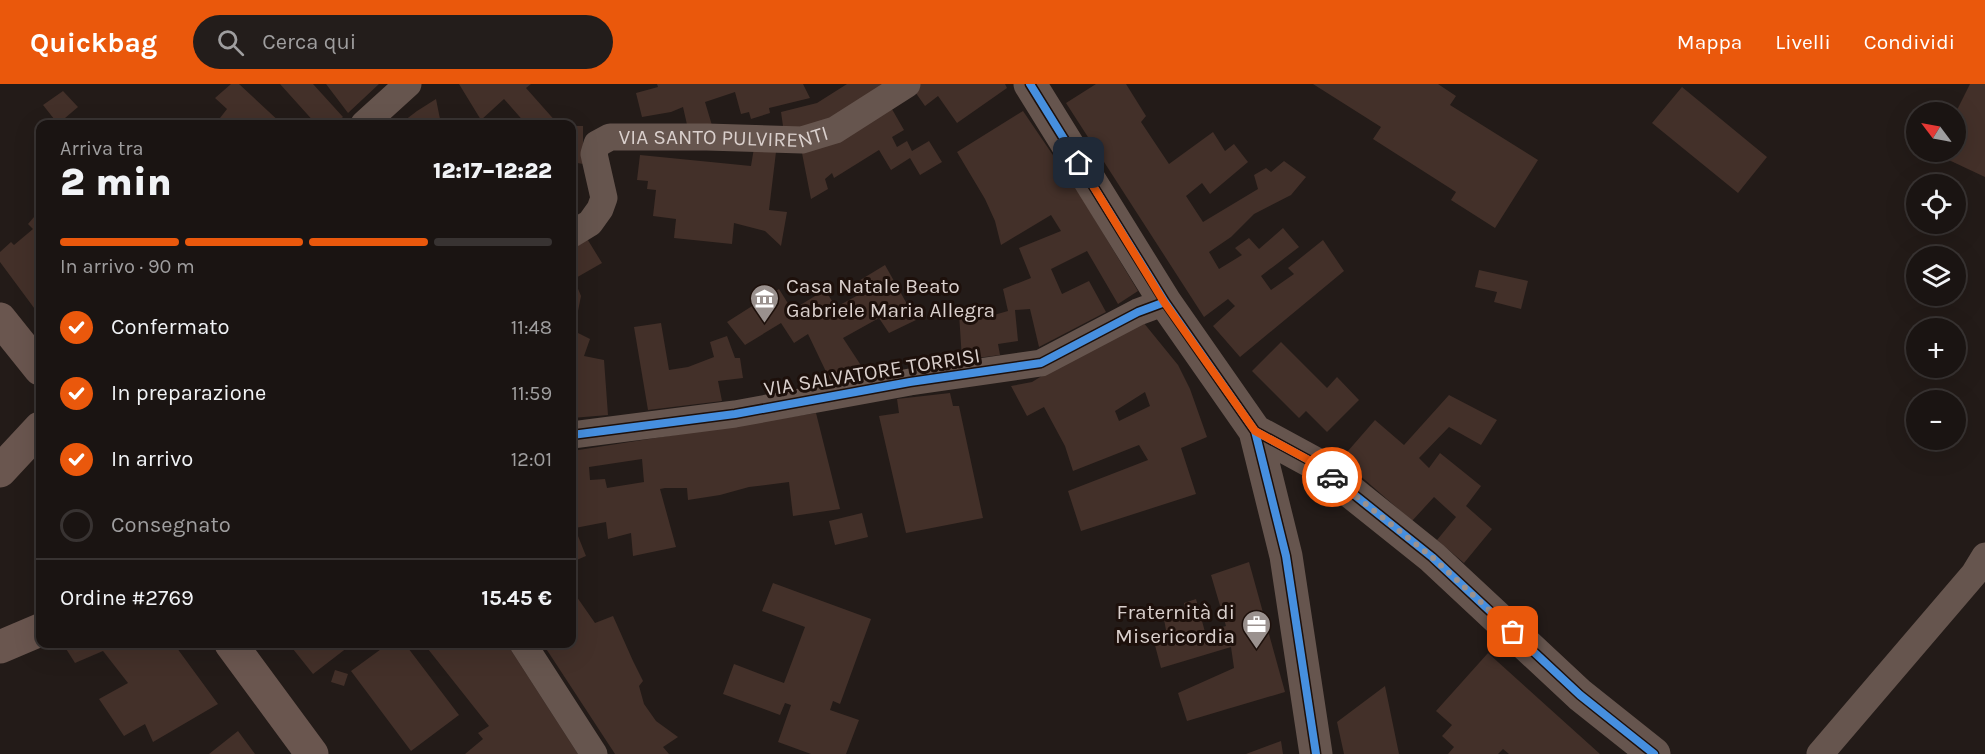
<!DOCTYPE html>
<html lang="it">
<head>
<meta charset="utf-8">
<style>
  body { margin:0; font-family:Karla,sans-serif; background:#231d1b; color:#f1f3f6; height:100vh; display:flex; flex-direction:column; font-size:22px; white-space:nowrap }
  * { box-sizing:border-box; margin:0 }
  p { font-size:20px; color:#9f9e9f }
  .icon { flex:none; width:33px; height:33px; fill:none; stroke:currentColor; stroke-width:2; stroke-linecap:round; stroke-linejoin:round }
  .map { position:relative; flex:1; overflow:hidden }
  .details { position:absolute; left:36px; top:36px; width:540px; height:528px; display:flex; flex-direction:column; background:#1a1412; border-radius:12px; box-shadow:0 6px 24px #0002,0 0 0 2px #383332 }
  .details>* { flex:none }
  .needle { width:39px; rotate:302deg }
  .tools { position:absolute; left:1906px; top:18px; display:grid; gap:12px }
  .tools a { display:grid; place-items:center; width:60px; height:60px; border-radius:50%; background:#1a1412; box-shadow:0 6px 24px #0002,0 0 0 2px #383332; font-size:30px }
  .pin { position:absolute; display:grid; place-items:center; width:51px; height:51px; color:#fff; margin:-26px; border-radius:12px; box-shadow:0 3px 9px #0006 }
  .courier { position:absolute; display:grid; place-items:center; width:60px; height:60px; margin:-30px; border:4px solid #ea580c; border-radius:50%; background:#fff; color:#222; box-shadow:0 2px 8px #0007 }
  .head em { font-style:normal; font-weight:800 }
  .head div { display:flex; flex-direction:column-reverse }
  .head { display:flex; align-items:center; justify-content:space-between; height:102px; padding:0 24px }
  h1 { font-size:39px; font-weight:800; line-height:45px }
  .bar { display:grid; grid-template-columns:repeat(4,1fr); gap:9px 6px; align-content:center; height:72px; padding:0 24px }
  .bar i { height:8px; border-radius:4px; background:#383332 }
  .bar .selected { background:#ea580c }
  .bar p { grid-column:span 4 }
  .line { display:flex; align-items:center; gap:15px; padding:0 24px; border-top:2px solid #383332 }
  .line div { flex:1 }
  ol { padding:0 24px; list-style:none }
  li { display:flex; align-items:center; gap:18px; height:66px }
  li p { margin-inline-start:auto }
  li .icon { padding:6px; border-radius:50%; background:#ea580c; color:#fff; stroke-width:4 }
  li:last-child { color:#9f9e9f }
  li i { width:33px; height:33px; border:3px solid #383332; border-radius:50% }
  header { display:flex; align-items:center; gap:36px; box-sizing:border-box; height:84px; padding:0 30px; background:#ea580c; color:#fff }
  header strong { font-size:28px }
  nav { display:flex; gap:33px; margin-inline-start:auto; font-size:21px }
  .search { width:420px; height:54px; background:#231d1b; display:flex; align-items:center; gap:15px; box-sizing:border-box; padding:0 21px; border-radius:33px; color:#9f9e9f; font-size:22px }
  .map>svg:first-child { display:block }
  .building { fill:#433029; fill-rule:evenodd }
  .lines { fill:none; stroke-linecap:round; stroke-linejoin:round }
  .minor { stroke:#66554e; stroke-width:27 }
  .tertiary { stroke:#66554e; stroke-width:33 }
  .secondary { stroke:#6a564f; stroke-width:33 }
  .cycleway-casing { stroke:#1d100b; stroke-width:11 }
  .cycleway { stroke:#468fdf; stroke-width:8 }
  .done { stroke:#9a918e; stroke-width:6; stroke-dasharray:0 10.8 }
  .route { stroke:#ea580c; stroke-width:8 }
  .labels { text-anchor:middle; stroke-width:6; stroke-linejoin:round; paint-order:stroke }
  .street-label { font-size:21px; fill:#dad0cd; stroke:#1d100b }
  .poi-label { font-size:21px; fill:#dad0cd; stroke:#1d100b; text-anchor:start }
</style>
</head>
<body>
<header>
<strong>Quickbag</strong>
<div class="search"><svg class="icon" aria-label="search" viewBox="0 0 24 24"><circle cx="10" cy="10" r="6"/><path d="M15 15l6 6"/></svg>Cerca qui</div>
<nav><a>Mappa</a><a>Livelli</a><a>Condividi</a></nav>
</header>
<div class="map">
<svg width="1985" height="670" viewBox="0 0 1985 670">
  <rect width="100%" height="100%" fill="#231b18"/>
  <path class="building" d="M231,0h8l43,40h-54l-8,-6 7,-9 -12,-11z
    M280,0h33l30,33 -8,7h-19z
    M326,0h53l-31,29z
    M459,0h72l-5,4 32,36h-32l-22,-25 -23,21z
    M657,0h146l7,14 -41,10 1,5 -19,6 -2,-7 -8,2 -6,-22 -30,10 9,30 -26,-3 -5,-22 -12,5 -29,5 -6,-24 22,-6z
    M847,0h48l-72,39 -39,10 -3,-21 36,-9z
    M918,0h87l2,4 -50,35 -19,-27 -13,10 -12,-17z
    M1096,0h30l20,32 -5,6 28,42 44,-32 12,19 9,-7 14,18 -38,32 -8,-11 -16,13 17,26 55,-33 -4,-14 12,-7 5,4 13,-11 22,16 -15,18 -37,19 -23,23 -22,15 10,17 23,-14 -7,-7 14,-10 10,11 24,-21 16,19 -38,29 10,14 23,-16 -6,-6 35,-28 21,31 -104,86 -27,-31 22,-20 -7,-7 -24,18 -138,-214z
    M1313,0h125l18,12 -6,9 88,55 -43,68 -44,-28 5,-8 -83,-53 8,-12z
    M1970,0h15v93l-49,-23 1,-2h19v-40z
    M1682,3l85,70 -29,36 -86,-70z
    M63,7l15,16 -20,17 -15,-19z
    M436,15l5,25h-41l17,-13z
    M889,20l15,26 -12,7 5,10 10,-6 5,10 17,-10 13,21 -22,13 -10,-17 -19,12 -12,-20 -45,28 -2,-5 -7,6 3,10 -17,10 -10,-51z
    M1023,27l59,87 56,93 -20,13 -31,-53 -36,18 11,25 27,-13 17,31 -67,35 -9,-38 -15,1 3,31 -20,3 2,11 -38,5 -3,-47 34,-7 1,9 14,-4 -5,-22 28,-11 -12,-30 42,-17 -10,-16 -50,30 -6,-24 -10,-22 -28,-47z
    M572,42h11v38l-11,-2z
    M754,64l22,4 -7,58 18,2 -6,34 -16,-15 -31,-8 -2,21 -58,-6 2,-19 -23,-3 3,-26 -9,-1 1,-8 -11,-1 3,-25 111,11z
    M40,126v106l-40,-54v-10l11,-10 3,3 19,-16 -5,-5z
    M586,153l16,26 -28,16 7,17 -7,35 16,8 -6,17 20,4 4,55 -36,3v-175z
    M885,181l31,55 -27,13 -10,-15 -36,20 21,32 -34,10 -22,-46 -14,9 -13,-20 -36,22 -18,-23 52,-33 13,21 33,-20 11,17 26,-14 -5,-11z
    M1479,186l49,11 -7,28 -27,-7 3,-10 -22,-5z
    M1143,238l35,43 12,24 17,48 -26,11 15,46 -115,37 -13,-40 80,-31 -9,-15 -66,26 -8,-25 -21,-39 -17,9 -16,-30 21,-4 44,-27zM1145,308l5,14 -31,15 -4,-10z
    M661,239l8,47 19,-3 26,-10 -4,-15 17,-6 8,22h5l3,20 -25,3 4,20 -74,9 -14,-83z
    M1281,258l46,46 10,-11 22,23 -32,32 -21,-21 -7,7 -47,-47z
    M950,309l3,13h6l24,112 -77,15 -27,-117 20,-3 -2,-14z
    M1449,311l48,25 -16,25 -32,-18 -30,31 10,10 11,-15 41,33 -15,20 26,23 -28,34 -27,-23 19,-23 -22,-20 -22,24 -71,-62 34,-39 29,25z
    M816,329l24,96 -47,7 -4,-34 -40,5 -29,8 -32,5 -1,-12h-22l-5,1 16,58 -43,9 -2,-23 -23,6 -2,-17 -31,6 -3,-19v-58zM642,375l2,23 -37,6 -2,-9 -15,1 -1,-13z
    M862,429l6,24 -33,8 -6,-24z
    M578,452l8,20 -14,6v-23z
    M1249,478l36,130 -98,29 -9,-28 56,-25 -3,-21 -70,21 -9,-34 14,-4 -3,-16 22,-5 -1,-6 12,-4 9,33 21,-6 -15,-51z
    M773,499l98,36 -31,85 -7,-3 -3,9 29,10 -13,34h-35l-33,-12 13,-37 -6,-2 -5,12 -57,-21 11,-30 50,19 21,-56 -43,-16z
    M572,506l23,33 18,-7 20,45 10,20 -4,5 5,18 12,17 22,16 -15,10 6,7h-54l-72,-110h29z
    M63,560h111l44,60 -65,38 -8,-18 -21,12 -25,-37 29,-16 -25,-32 -28,12z
    M289,560h63l-39,30z
    M388,560h17l54,71 -48,36 -60,-80z
    M424,560h83l71,110h-113l18,-15 -5,-6 11,-7z
    M1488,569l112,101h-91l-6,-5 -5,5h-50l6,-7 -12,-11 10,-11 -16,-14z
    M335,586l13,4 -4,12 -13,-4z
    M1385,602l14,68h-55l-7,-32z
    M238,647l17,23h-46z
    M1281,657l2,13h-37z"/>
  <g class="lines">
    <g class="minor">
      <path d="M364,40l44,-40"/>
      <path id="s1" d="M572,150l18,-11 10,-14 4,-11 -10,-44 3,-10 13,-7h97l95,3 33,-10 72,-46"/>
      <path d="M572,351l163,-21 175,-32 131,-19 97,-51 27,-10"/>
      <path d="M523,560l71,110"/>
      <path d="M1820,670l154,-180 11,-18"/>
    </g>
    <path class="tertiary" d="M1030,0l135,218 90,129 31,125 30,198
      M1255,347l61,33 116,93 148,138 74,59"/>
    <path class="secondary" d="M0,235l40,50
      M0,387l40,-43
      M231,560l81,110
      M0,563l40,-17"/>
    <defs>
      <path id="cycleway" d="M1030,0l135,218 90,129 31,125 30,198
        M1255,347l61,33 116,93 148,138 74,59
        M572,351l163,-21 175,-32 131,-19 97,-51 27,-10"/>
    </defs>
    <use href="#cycleway" class="cycleway-casing"/>
    <use href="#cycleway" class="cycleway"/>
  </g>
  <g class="lines">
    <path class="done" d="M1332,393l100,80 81,75"/>
    <path class="route" d="M1079,79l85,139 91,129 61,33 16,13"/>
  </g>
  <defs>
    <symbol id="museum-pin" viewBox="-11 -11 22 30"><path d="M0 17L-7.5 6A9.5 9.5 0 1 1 7.5 6Z" fill="#9a918e" stroke="#1d100b"/><path d="M0-6L6-3V-2H-6V-3ZM-5-1h2V3h-2ZM-1-1h2V3h-2ZM3-1h2V3H3ZM-6 4H6V6H-6Z" fill="#fff"/></symbol>
    <symbol id="office-pin" viewBox="-11 -11 22 30"><path d="M0 17L-7.5 6A9.5 9.5 0 1 1 7.5 6Z" fill="#9a918e" stroke="#1d100b"/><path d="M-6-3h4V-5.5h4V-3h4V5H-6ZM-1-4.5V-3h2v-1.5ZM-6 0V1H6V0Z" fill="#fff"/></symbol>
  </defs>
  <g fill-rule="evenodd">
    <use href="#museum-pin" x="748" y="198" width="33" height="45"/>
    <use href="#office-pin" x="1240" y="524" width="33" height="45"/>
  </g>
  <g class="labels">
    <g class="street-label">
      <text dy="7" stroke="none"><textPath href="#s1" startOffset="234">VIA SANTO PULVIRENTI</textPath></text>
      <text transform="translate(872 288) rotate(-9)" y="7">VIA SALVATORE TORRISI</text>
    </g>
    <g class="poi-label">
      <text x="786" y="209">Casa Natale Beato<tspan x="786" dy="24">Gabriele Maria Allegra</tspan></text>
      <text x="1235" y="535" text-anchor="end">Fraternità di<tspan x="1235" dy="24">Misericordia</tspan></text>
    </g>
  </g>
</svg>
<div class="tools">
<a><svg class="needle" viewBox="-14 -14 28 28"><path d="M0-13l5 13h-10z" fill="#e53935"/><path d="M0 13l5-13h-10z" fill="#9f9e9f"/></svg></a>
<a><svg class="icon" aria-label="locate" viewBox="0 0 24 24"><circle cx="12" cy="12" r="6"/><path d="M12 2v4M12 18v4M2 12h4M18 12h4"/></svg></a>
<a><svg class="icon" aria-label="layers" viewBox="0 0 24 24"><path d="M12 4l9 5-9 5-9-5zM3 14l9 5 9-5"/></svg></a>
<a>+</a>
<a>−</a>
</div>
<div class="pin" style="left:1513px;top:548px;background:#ea580c"><svg class="icon" aria-label="bag" viewBox="0 0 24 24"><path d="M5 8h14l-1 12H6zM9 8a3 3 0 0 1 6 0"/></svg></div>
<div class="pin" style="left:1079px;top:79px;background:#1f2937"><svg class="icon" aria-label="home" viewBox="0 0 24 24"><path d="M3 11l9-7 9 7M6 9v11h12V9"/></svg></div>
<div class="courier" style="left:1332px;top:393px"><svg class="icon" aria-label="car" viewBox="0 0 24 24"><path d="M5 17H2v-5l4-1 3-4h7l3 4 3 1v5h-3M9 17h6M6 11h13"/><circle cx="7" cy="17" r="2"/><circle cx="17" cy="17" r="2"/></svg></div>
<section class="details">
<div class="head"><div><h1>2 min</h1><p>Arriva tra</p></div><em>12:17–12:22</em></div>
<div class="bar"><i class="selected"></i><i class="selected"></i><i class="selected"></i><i></i><p>In arrivo · 90 m</p></div>
<ol>
<li><svg class="icon" aria-label="check" viewBox="0 0 24 24"><path d="M5 12l5 5 9-10"/></svg>Confermato<p>11:48</p></li>
<li><svg class="icon" aria-label="check" viewBox="0 0 24 24"><path d="M5 12l5 5 9-10"/></svg>In preparazione<p>11:59</p></li>
<li><svg class="icon" aria-label="check" viewBox="0 0 24 24"><path d="M5 12l5 5 9-10"/></svg>In arrivo<p>12:01</p></li>
<li><i></i>Consegnato</li>
</ol>
<div class="line" style="height:78px"><div>Ordine #2769</div><b>15.45 €</b></div>
</section>
</div>
</body>
</html>
